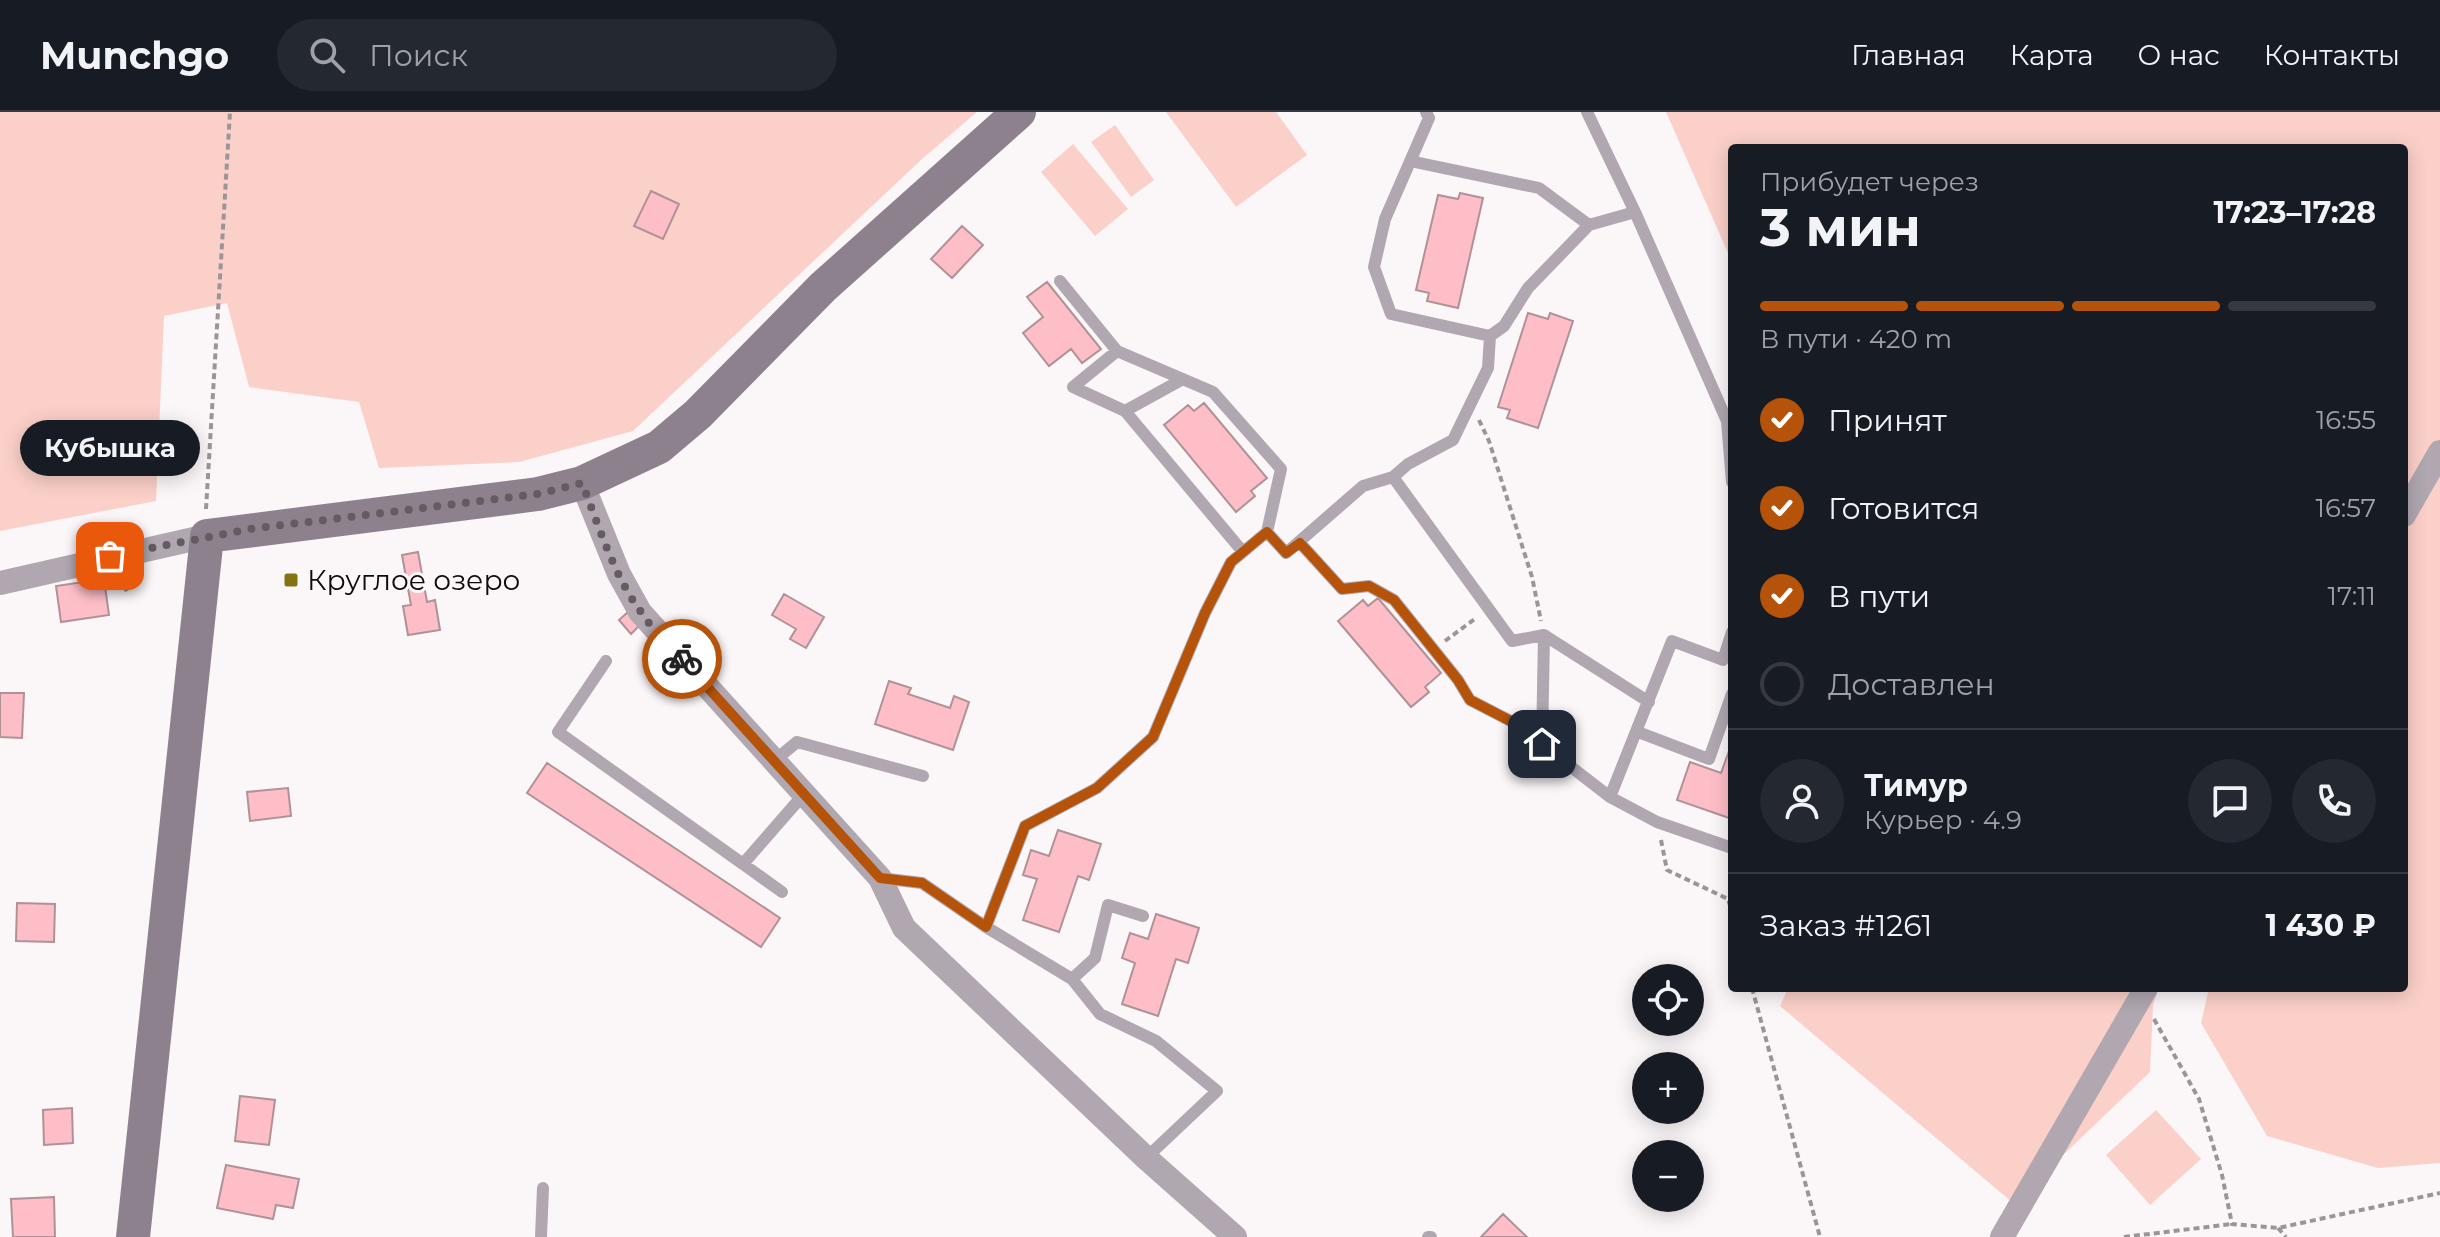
<!DOCTYPE html>
<html lang="ru">
<head>
<meta charset="utf-8">
<style>
  body { margin:0; font-family:Montserrat,sans-serif; background:#242831; color:#f1f3f6; height:100vh; display:flex; flex-direction:column; font-size:30px; white-space:nowrap }
  * { box-sizing:border-box; margin:0 }
  p { font-size:26px; color:#9ea1a6 }
  .icon { flex:none; width:44px; height:44px; fill:none; stroke:currentColor; stroke-width:2; stroke-linecap:round; stroke-linejoin:round }
  .map { position:relative; flex:1; overflow:hidden }
  .details { position:absolute; left:1728px; top:32px; width:680px; height:848px; display:flex; flex-direction:column; background:#171b24; border-radius:8px; box-shadow:0 4px 20px #0003 }
  .details>* { flex:none }
  .buttons { position:absolute; left:1632px; top:852px; display:grid; gap:16px }
  .buttons a { display:grid; place-items:center; width:72px; height:72px; border-radius:50%; background:#171b24; box-shadow:0 4px 20px #0003; font-size:40px }
  .pin { position:absolute; display:grid; place-items:center; width:68px; height:68px; color:#fff; margin:-34px; border-radius:16px; box-shadow:0 4px 12px #0006 }
  .courier { position:absolute; display:grid; place-items:center; width:80px; height:80px; margin:-40px; border:6px solid #b45309; border-radius:50%; background:#fff; color:#222; box-shadow:0 2px 10px #0007 }
  .bubble { position:absolute; height:56px; border-radius:28px; background:#171b24; box-shadow:0 4px 20px #0003; font-size:26px; font-weight:700; line-height:56px; text-align:center }
  .summary em { font-style:normal; font-weight:700 }
  .summary div { display:flex; flex-direction:column-reverse }
  .summary { display:flex; align-items:center; justify-content:space-between; height:136px; padding:0 32px }
  h1 { font-size:52px; font-weight:700; line-height:60px }
  .bar { display:grid; grid-template-columns:repeat(4,1fr); gap:12px 8px; align-content:center; height:96px; padding:0 32px }
  .bar i { height:10px; border-radius:6px; background:#363941 }
  .bar .current { background:#b45309 }
  .bar p { grid-column:span 4 }
  .line { display:flex; align-items:center; gap:20px; padding:0 32px; border-top:2px solid #363941 }
  .line div { flex:1 }
  .round { display:grid; place-items:center; flex:none; width:84px; height:84px; border-radius:42px; background:#242831 }
  ol { padding:0 32px; list-style:none }
  li { display:flex; align-items:center; gap:24px; height:88px }
  li p { margin-inline-start:auto }
  li .icon { padding:8px; border-radius:50%; background:#b45309; color:#fff; stroke-width:4 }
  li:last-child { color:#9ea1a6 }
  li i { width:44px; height:44px; border:4px solid #363941; border-radius:50% }
  header { display:flex; align-items:center; gap:48px; box-sizing:border-box; height:112px; padding:0 40px; background:#171b24; border-bottom:2px solid #363941 }
  header strong { font-size:38px }
  nav { display:flex; gap:44px; margin-inline-start:auto; font-size:28px }
  .search { width:560px; height:72px; background:#242831; display:flex; align-items:center; gap:20px; box-sizing:border-box; padding:0 28px; border-radius:44px; color:#9ea1a6; font-size:30px }
  .map>svg:first-child { display:block }
  .green { fill:#fbd0c8 }
  .building { fill:#febec8; stroke:#b09296; stroke-width:2 }
  .lines { fill:none; stroke-linecap:round; stroke-linejoin:round }
  .path { stroke:#9b9498; stroke-width:4; stroke-dasharray:6 4; stroke-linecap:butt }
  .lane { stroke:#b0a7b0; stroke-width:12 }
  .street { stroke:#b0a7b0; stroke-width:24 }
  .secondary { stroke:#8d818e; stroke-width:34 }
  .done { stroke:#645c60; stroke-width:8; stroke-dasharray:0 14.4 }
  .route { stroke:#b45309; stroke-width:10 }
  .poi-dot { fill:#857213; stroke:#fbf6f8; stroke-width:3 }
  .labels { text-anchor:middle; stroke-width:6; stroke-linejoin:round; paint-order:stroke }
  .poi-label { font-size:28px; fill:#12090e; stroke:#fbf6f8; text-anchor:start }
</style>
</head>
<body>
<header>
<strong>Munchgo</strong>
<div class="search"><svg class="icon" aria-label="search" viewBox="0 0 24 24"><circle cx="10" cy="10" r="6"/><path d="M15 15l6 6"/></svg>Поиск</div>
<nav><a>Главная</a><a>Карта</a><a>О нас</a><a>Контакты</a></nav>
</header>
<div class="map">
<svg width="2440" height="1125" viewBox="0 0 2440 1125">
  <rect width="100%" height="100%" fill="#fbf6f8"/>
  <path class="green" d="M0,0h977l-55,47 -289,272 -114,31 -140,6 -20,-66 -110,-15 -22,-84 -63,13 -8,185 -156,30z
    M1166,0h110l31,43 -71,52z
    M1666,0h774v1051l-62,5 -111,-32 -66,-113 8,-35h195v-840h-672v114z
    M1115,13l39,55 -23,17 -40,-55z
    M1073,32l55,65 -33,27 -54,-64z
    M1788,876h371l-6,17 -3,67 -137,131 -233,-197z
    M2156,998l45,49 -51,46 -44,-50z"/>
  <path class="building" d="M651,79l28,13 -16,35 -29,-13z
    M1460,81l23,5 -25,110 -31,-7 2,-8 -13,-3 22,-95 20,4z
    M962,114l21,19 -31,33 -21,-19z
    M1047,170l54,67 -19,14 -11,-14 -22,17 -26,-33 20,-16 -16,-20z
    M1528,201l20,6 2,-6 23,8 -35,107 -31,-10 3,-8 -12,-3z
    M1204,291l63,75 -16,13 4,5 -19,16 -72,-87 24,-20 6,6z
    M418,440l9,50 8,-2 5,30 -32,5 -5,-29 8,-1 -9,-50z
    M104,467l5,36 -48,7 -5,-36z
    M784,482l40,23 -18,31 -16,-9 6,-10 -24,-14z
    M1378,486l63,75 -16,14 4,5 -18,15 -73,-86 25,-21 5,6z
    M628,500l12,13 -9,9 -12,-14z
    M889,569l22,7 -3,6 42,14 4,-12 15,6 -16,48 -78,-26z
    M0,581h24l-2,45 -22,-1z
    M1732,631v76l-55,-19 13,-38 31,11z
    M547,651l233,155 -19,29 -234,-154z
    M288,676l3,28 -41,5 -3,-29z
    M1058,718l43,14 -12,36 -11,-4 -19,56 -36,-12 14,-41 -14,-4 8,-25 18,6z
    M17,791l38,1 -1,38 -38,-1z
    M1156,802l43,14 -11,35 -12,-4 -18,57 -36,-12 13,-41 -13,-5 8,-25 18,6z
    M240,984l35,4 -6,45 -34,-4z
    M72,996l1,35 -29,2 -1,-35z
    M226,1053l73,14 -6,29 -17,-3 -3,14 -56,-11z
    M54,1085l1,40h-42l-2,-38z
    M1503,1102l24,23h-46z"/>
  <g class="lines">
    <path class="path" d="M1479,308l10,21 43,136 9,44
      M206,397l24,-397
      M122,464l5,17
      M1445,529l31,-23
      M1661,728l6,30 61,29 4,13
      M1752,876l68,249
      M2154,907l45,80 23,76 10,49 46,4 162,-35
      M2278,1116l8,9
      M2124,1125l108,-13"/>
    <path class="lane" d="M1587,0l48,100 92,209 5,61
      M1410,49l129,27 50,37
      M1060,169l57,70 -44,36 52,24 118,141
      M1490,224l14,-10 24,-38 61,-63 46,-13
      M1117,239l96,41 68,77 -14,63
      M1125,299l58,-32
      M1393,365l119,164 32,-6 105,67
      M1300,431l42,46 27,-3 25,14 64,80 12,20 56,29 22,20 62,48 47,25 75,26
      M606,549l-48,71 185,132 61,-70
      M1638,620l71,27 23,-65
      M1542,632l2,-109
      M774,649l23,-19 126,34
      M1610,685l62,-156 51,19 9,-28
      M743,752l39,28
      M880,766l42,5 64,44 39,-101 72,-38 56,-51 52,-124 26,-51 36,-30 19,21 77,-67 30,-9 15,-13 45,-24 35,-72 2,-32 -99,-22 -17,-47 11,-48 44,-101 -3,-6
      M986,815l86,52 28,35 56,27 61,50 -71,67
      M1072,867l23,-21 13,-53 35,11
      M541,1125l2,-49
      M1428,1125h3"/>
    <path class="street" d="M582,371l37,91 21,38 240,266 24,50 242,230 89,79
      M2404,403l36,-63
      M0,471l207,-47
      M2002,1125l144,-249"/>
    <path class="secondary" d="M133,1125l74,-701 331,-42 44,-11 77,-36 39,-33 125,-127 196,-175"/>
  </g>
  <g class="lines">
    <path class="done" d="M110,444l140,-27 288,-35 44,-11c17,43 31,91 59,129 11,17 27,32 41,47"/>
    <path class="route" d="M682,547l198,219 42,5 64,44 39,-101 72,-38 56,-51 52,-124 26,-51 36,-30 19,21 14,-10 42,46 27,-3 25,14 64,80 12,20 56,29 16,15"/>
  </g>
  <rect class="poi-dot" x="283" y="460" width="16" height="16" rx="4"/>
  <g class="labels">
    <g class="poi-label">
      <text x="307" y="478">Круглое озеро</text>
    </g>
  </g>
</svg>
<div class="buttons">
<a><svg class="icon" aria-label="locate" viewBox="0 0 24 24"><circle cx="12" cy="12" r="6"/><path d="M12 2v4M12 18v4M2 12h4M18 12h4"/></svg></a>
<a>+</a>
<a>−</a>
</div>
<div class="pin" style="left:110px;top:444px;background:#ea580c"><svg class="icon" aria-label="bag" viewBox="0 0 24 24"><path d="M5 8h14l-1 12H6zM9 8a3 3 0 0 1 6 0"/></svg></div>
<div class="pin" style="left:1542px;top:632px;background:#1f2937"><svg class="icon" aria-label="home" viewBox="0 0 24 24"><path d="M3 11l9-7 9 7M6 9v11h12V9"/></svg></div>
<div class="courier" style="left:682px;top:547px"><svg class="icon" aria-label="bike" viewBox="0 0 24 24"><circle cx="6" cy="16" r="4"/><circle cx="18" cy="16" r="4"/><path d="M6 16l4-8h5l3 8M10 8l3 8H6M13 5h3"/></svg></div>
<div class="bubble" style="left:20px;top:308px;width:180px">Кубышка</div>
<section class="details">
<div class="summary"><div><h1>3 мин</h1><p>Прибудет через</p></div><em>17:23–17:28</em></div>
<div class="bar"><i class="current"></i><i class="current"></i><i class="current"></i><i></i><p>В пути · 420 m</p></div>
<ol>
<li><svg class="icon" aria-label="check" viewBox="0 0 24 24"><path d="M5 12l5 5 9-10"/></svg>Принят<p>16:55</p></li>
<li><svg class="icon" aria-label="check" viewBox="0 0 24 24"><path d="M5 12l5 5 9-10"/></svg>Готовится<p>16:57</p></li>
<li><svg class="icon" aria-label="check" viewBox="0 0 24 24"><path d="M5 12l5 5 9-10"/></svg>В пути<p>17:11</p></li>
<li><i></i>Доставлен</li>
</ol>
<div class="line" style="height:144px"><a class="round"><svg class="icon" aria-label="person" viewBox="0 0 24 24"><circle cx="12" cy="8" r="4"/><path d="M4 21q1-7 8-7t8 7"/></svg></a><div><b>Тимур</b><p>Курьер · 4.9</p></div><a class="round"><svg class="icon" aria-label="chat" viewBox="0 0 24 24"><path d="M4 5h16v11H9l-5 4z"/></svg></a><a class="round"><svg class="icon" aria-label="phone" viewBox="0 0 24 24"><path d="M5 4h4l2 5-3 2q2 4 5 5l2-3 5 2v4C11 20 4 13 5 4z"/></svg></a></div>
<div class="line" style="height:104px"><div>Заказ #1261</div><b>1 430 ₽</b></div>
</section>
</div>
</body>
</html>
